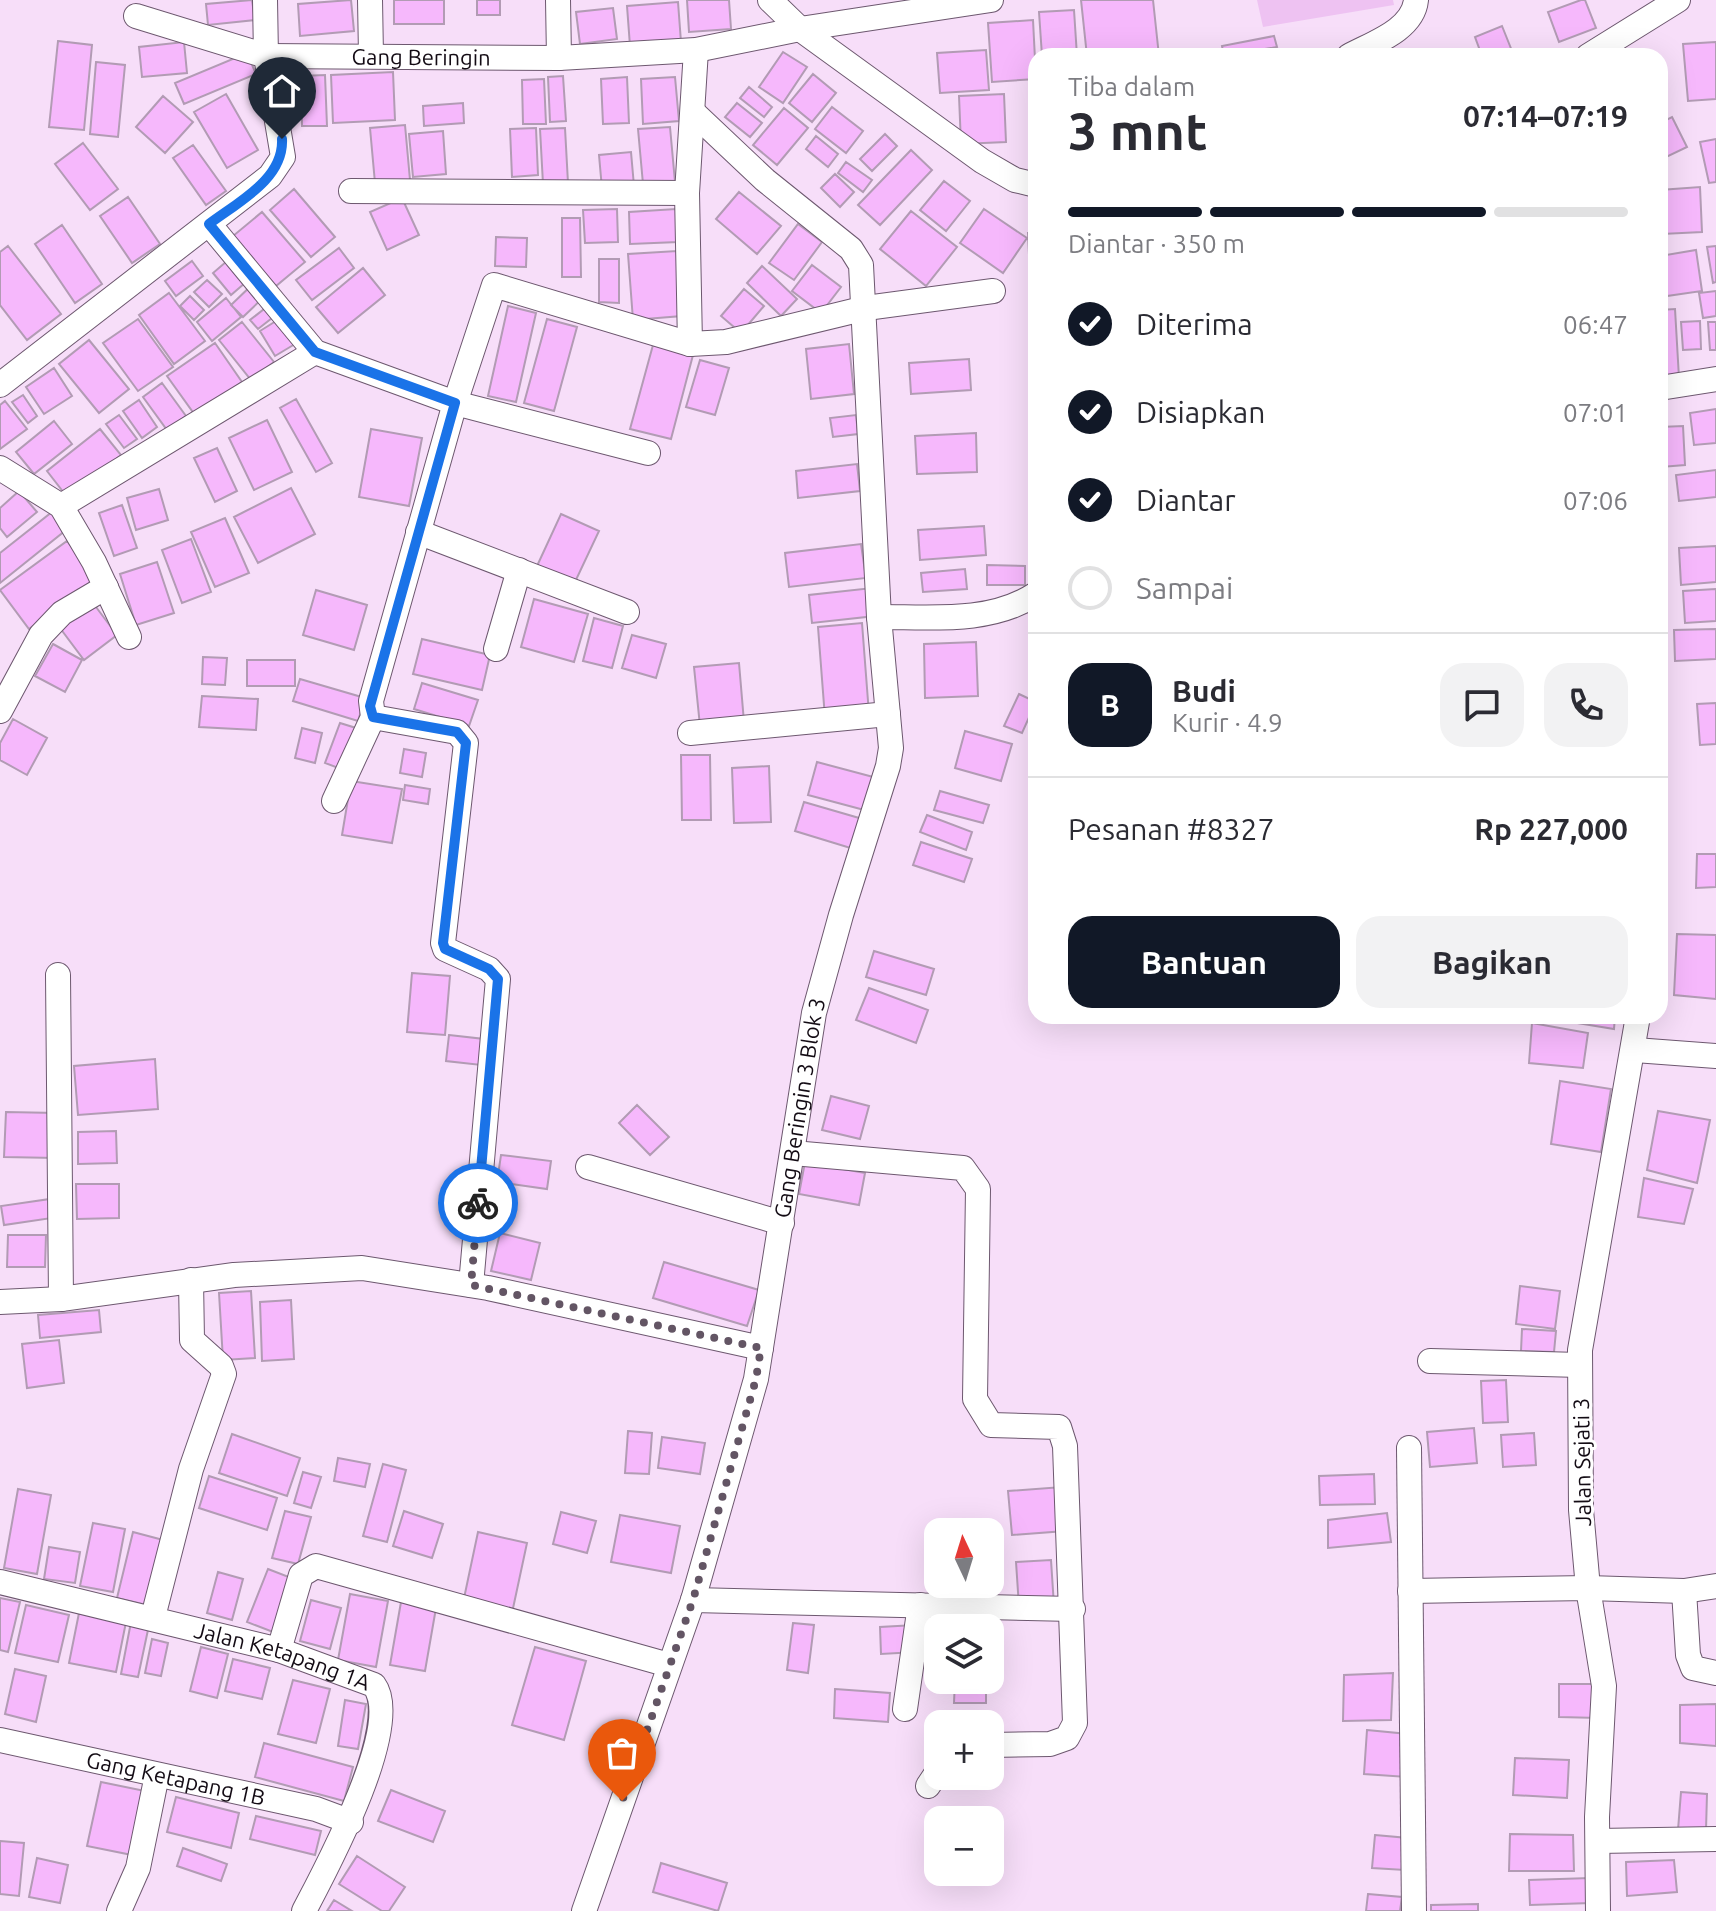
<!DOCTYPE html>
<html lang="id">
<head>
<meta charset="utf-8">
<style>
  body { margin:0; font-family:Ubuntu,sans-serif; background:#f2f2f3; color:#2b2b33; height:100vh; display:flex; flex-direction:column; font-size:30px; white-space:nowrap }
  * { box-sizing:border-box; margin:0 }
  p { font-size:26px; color:#7c7c81 }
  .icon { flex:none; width:44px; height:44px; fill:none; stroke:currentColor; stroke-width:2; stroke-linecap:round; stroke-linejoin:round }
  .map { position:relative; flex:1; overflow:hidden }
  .side { position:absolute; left:1028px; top:48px; width:640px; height:976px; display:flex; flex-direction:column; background:#fff; border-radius:24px; box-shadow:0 8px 32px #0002 }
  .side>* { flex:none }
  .needle { width:52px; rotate:356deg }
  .fabs { position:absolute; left:924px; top:1518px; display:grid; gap:16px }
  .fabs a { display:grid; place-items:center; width:80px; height:80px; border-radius:16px; background:#fff; box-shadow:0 8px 32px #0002; font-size:40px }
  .pin { position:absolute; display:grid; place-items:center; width:68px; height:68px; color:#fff; margin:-82px -34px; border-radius:50% 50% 50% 0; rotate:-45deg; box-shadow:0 0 8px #0007 }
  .pin .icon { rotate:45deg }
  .courier { position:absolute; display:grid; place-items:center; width:80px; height:80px; margin:-40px; border:6px solid #1a73e8; border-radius:50%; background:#fff; color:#222; box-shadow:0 2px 10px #0007 }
  .headline em { font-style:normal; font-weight:600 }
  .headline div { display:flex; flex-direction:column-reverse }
  .headline { display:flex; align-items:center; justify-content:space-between; height:136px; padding:0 40px }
  h1 { font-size:52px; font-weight:600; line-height:60px }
  .bar { display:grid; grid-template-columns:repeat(4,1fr); gap:12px 8px; align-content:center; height:96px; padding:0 40px }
  .bar i { height:10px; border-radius:6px; background:#e1e1e2 }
  .bar .on { background:#111827 }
  .bar p { grid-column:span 4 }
  .line { display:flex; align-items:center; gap:20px; padding:0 40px; border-top:2px solid #e1e1e2 }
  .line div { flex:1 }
  .round { display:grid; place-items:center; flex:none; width:84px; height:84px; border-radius:24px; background:#f2f2f3 }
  ol { padding:0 40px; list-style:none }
  li { display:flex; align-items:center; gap:24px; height:88px }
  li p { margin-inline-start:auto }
  li .icon { padding:8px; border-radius:50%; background:#111827; color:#fff; stroke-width:4 }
  li:last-child { color:#7c7c81 }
  li i { width:44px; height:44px; border:4px solid #e1e1e2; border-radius:50% }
  .primary-button { display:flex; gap:16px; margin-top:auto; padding:16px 40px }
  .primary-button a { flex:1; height:92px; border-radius:24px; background:#111827; color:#fff; font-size:32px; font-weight:600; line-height:92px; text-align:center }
  .primary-button a+a { background:#f2f2f3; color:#2b2b33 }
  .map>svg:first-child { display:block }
  .green { fill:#eec2f2 }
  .building { fill:#f6b8fc; stroke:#b29bb4; stroke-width:2 }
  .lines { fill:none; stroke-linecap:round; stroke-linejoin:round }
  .minor-casing { stroke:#6d586f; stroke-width:26 }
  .minor { stroke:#fff; stroke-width:24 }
  .done { stroke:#635564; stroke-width:8; stroke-dasharray:0 14.4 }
  .route { stroke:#1a73e8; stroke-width:10 }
  .labels { text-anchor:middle; stroke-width:6; stroke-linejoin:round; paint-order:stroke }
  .street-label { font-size:22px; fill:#130b14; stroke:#fff }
</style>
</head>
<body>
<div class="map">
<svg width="1716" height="1911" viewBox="0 0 1716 1911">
  <rect width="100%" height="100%" fill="#f7def9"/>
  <path class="green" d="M1257,0h136l1,5 -131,22z"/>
  <path class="building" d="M252,0l3,20 -47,5 -2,-21z
    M351,0l3,31 -54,5 -2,-32z
    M394,0h50v24h-50z
    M477,0h23v15h-23z
    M687,0h42l2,29 -42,3z
    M1081,0h72l6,56h-72z
    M1581,0h4l11,28 -37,14 -11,-30z
    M678,2l3,40 -51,4 -3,-40z
    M613,8l4,31 -37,5 -4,-32z
    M1074,10l3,46h-35l-3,-44z
    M1033,20l3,59 -44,3 -4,-59z
    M1502,26l12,30h-32l-7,-19z
    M1274,36l3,11 -53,9 -2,-10z
    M58,41l34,4 -8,85 -35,-3z
    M184,42l3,31 -45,4 -3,-30z
    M1716,42v57l-28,2 -5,-57z
    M986,50l3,40 -49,3 -3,-40z
    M783,52l24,15 -24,36 -24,-16z
    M247,53l9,21 -72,30 -9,-21z
    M96,62l29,3 -7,72 -28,-3z
    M393,72l2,48 -62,3 -2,-48z
    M813,74l23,19 -24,29 -23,-19z
    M325,75l2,51h-25l-1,-50z
    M563,76l3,45 -16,1 -2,-45z
    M627,77l2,46 -26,1 -2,-45z
    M675,77l4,44 -36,3 -2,-45z
    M544,79l2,45h-23l-1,-44z
    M749,87l23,20 -8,10 -24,-19z
    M226,94l32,56 -31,18 -33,-56z
    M1004,94l2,48 -45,2 -2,-48z
    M163,96l30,26 -28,31 -29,-26z
    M463,103l1,20 -40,3 -1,-20z
    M737,103l25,20 -12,14 -25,-20z
    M832,107l31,24 -17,22 -31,-24z
    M784,108l24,20 -31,37 -24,-20z
    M1672,117l15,30 -27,13v-37z
    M405,125l5,55 -35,3 -5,-55z
    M670,127l5,55 -32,2 -5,-55z
    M536,128l2,47 -26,2 -2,-48z
    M565,128l3,55 -25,1 -3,-55z
    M443,131l3,43 -33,3 -4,-43z
    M885,134l12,12 -25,25 -12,-12z
    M816,136l22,18 -10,13 -22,-18z
    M1716,139v43l-7,1 -9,-41z
    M83,143l35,46 -28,21 -35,-46z
    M193,145l33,46 -20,14 -33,-47z
    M911,150l21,20 -52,55 -22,-20z
    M631,152l3,34 -32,3 -3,-34z
    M846,162l26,18 -9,12 -25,-19z
    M835,174l19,18 -14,15 -19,-19z
    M944,181l26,20 -24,30 -26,-21z
    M1700,187l2,45 -40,2 -2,-44z
    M294,189l41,48 -24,20 -41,-47z
    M739,192l42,34 -24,28 -41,-35z
    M128,197l32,47 -28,19 -32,-47z
    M402,198l17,37 -32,15 -17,-38z
    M617,209l1,33 -33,1 -2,-33z
    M676,209l2,33 -48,2 -1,-32z
    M984,209l43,29 -24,35 -43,-30z
    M911,211l46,36 -31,39 -46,-37z
    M262,212l43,50 -29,24 -43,-50z
    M562,218h18l1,59h-19z
    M798,224l24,18 -28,38 -25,-17z
    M62,225l40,59 -27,19 -40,-59z
    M1028,233h8v43h-6z
    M496,237l31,1 -1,29 -31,-1z
    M8,246l53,68 -34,26 -27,-35v-53z
    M1716,246v36l-3,1 -6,-36z
    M339,248l15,20 -42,32 -16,-20z
    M1696,250l6,41 -42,6v-41z
    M677,251l5,65 -49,4 -5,-66z
    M234,255l18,22 -21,18 -18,-22z
    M599,259h20v44l-20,-1z
    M192,261l11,15 -27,20 -11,-15z
    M812,265l29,22 -20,26 -29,-22z
    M762,266l35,33 -16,17 -34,-33z
    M363,268l22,27 -47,38 -22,-26z
    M207,280l15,14 -13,13 -15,-15z
    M256,281l12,12 -25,24 -12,-12z
    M744,289l20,17 -23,27 -20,-17z
    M1716,291v25l-13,2 -4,-25z
    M169,293l36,48 -31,23 -35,-49z
    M190,296l14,14 -10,10 -14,-14z
    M226,298l15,19 -29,24 -15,-19z
    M273,302l8,9 -23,18 -8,-9z
    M508,306l28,7 -20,89 -28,-6z
    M1675,309l4,69 -19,1v-69z
    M284,316l16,25 -25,15 -15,-25z
    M138,319l35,48 -35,24 -35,-48z
    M547,319l30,8 -23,84 -30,-8z
    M1700,321l1,28 -18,1 -2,-28z
    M242,322l32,40 -23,18 -32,-40z
    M1708,322h8v28h-6z
    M89,340l40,49 -30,24 -40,-49z
    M215,343l27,39 -47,33 -28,-39z
    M849,344l5,50 -43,5 -5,-50z
    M653,345l40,10 -22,84 -41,-10z
    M969,359l2,31 -60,4 -2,-31z
    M700,360l29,8 -14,47 -29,-8z
    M54,368l18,28 -28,18 -18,-27z
    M162,383l24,33 -19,14 -24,-33z
    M23,395l14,21 -9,7 -16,-21z
    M296,399l36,64 -16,9 -36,-64z
    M139,400l18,27 -15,11 -19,-27z
    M5,401l22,28 -27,20v-44z
    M1716,409v34l-22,2 -4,-32z
    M119,415l18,24 -13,9 -18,-24z
    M856,415l2,19 -25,3 -3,-19z
    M267,420l25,52 -38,18 -25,-52z
    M54,421l18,23 -38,30 -18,-22z
    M1683,426l2,39 -24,2 -1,-40z
    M100,429l21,26 -53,43 -21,-27z
    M371,429l51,9 -13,68 -50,-9z
    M976,433l1,39 -60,2 -2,-38z
    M217,448l20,43 -22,11 -21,-44z
    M857,464l3,27 -62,7 -2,-27z
    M1716,470v27l-37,4 -3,-26z
    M291,488l24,46 -57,29 -24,-46z
    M159,489l9,31 -32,10 -9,-32z
    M19,491l18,21 -30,25 -7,-9v-20z
    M122,505l15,43 -23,8 -15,-43z
    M52,512l14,18 -66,53v-30z
    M561,514l38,17 -24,51 -38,-16z
    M225,518l24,55 -34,14 -24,-55z
    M984,526l2,29 -66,5 -2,-30z
    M191,539l20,53 -29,11 -20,-53z
    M67,541l29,38 -67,50 -29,-39z
    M861,544l5,34 -77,9 -4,-34z
    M1716,546v36l-35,3 -2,-37z
    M157,562l17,51 -38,12 -16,-51z
    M987,565l38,1v19h-38z
    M965,569l2,20 -44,3 -2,-19z
    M872,588l3,28 -63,7 -3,-28z
    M1716,589v32l-31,2 -2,-32z
    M316,590l51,15 -13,45 -51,-15z
    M534,599l54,15 -14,48 -53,-15z
    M93,603l24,32 -33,25 -24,-32z
    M594,618l29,8 -11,42 -29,-7z
    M862,623l7,91 -44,4 -7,-91z
    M1716,629v30l-41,2 -1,-31z
    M632,635l34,9 -10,34 -34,-10z
    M422,639l68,16 -8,35 -69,-16z
    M976,642l2,54 -53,2 -1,-54z
    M53,644l29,16 -17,32 -30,-16z
    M203,657l24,1 -2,27 -23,-1z
    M247,660h48v26h-48z
    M739,663l5,59 -44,4 -6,-59z
    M300,679l65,19 -7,23 -65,-20z
    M422,683l56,17 -9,26 -55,-17z
    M1019,694l17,8 -14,31 -18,-7z
    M202,696l56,3 -2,31 -57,-3z
    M1716,703v41l-16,1 -3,-41z
    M13,719l34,19 -20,37 -27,-15v-17z
    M340,723l16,5 -15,41 -16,-6z
    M302,728l20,5 -7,30 -20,-5z
    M965,731l47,13 -11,37 -46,-13z
    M404,749l22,4 -4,24 -22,-4z
    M681,755h29l1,65h-29z
    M817,762l60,16 -9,33 -60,-16z
    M769,766l2,56 -37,1 -2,-55z
    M351,781l51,8 -10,54 -50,-8z
    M405,785l25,4 -2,15 -25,-4z
    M940,791l49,14 -6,18 -49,-13z
    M804,802l62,18 -9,30 -62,-19z
    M927,815l45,17 -6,18 -46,-18z
    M921,842l51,17 -8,23 -51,-17z
    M1697,854h19v33l-20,1z
    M1677,934l39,1v64l-42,-4z
    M874,951l60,18 -8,26 -60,-18z
    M412,973l38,3 -5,59 -38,-3z
    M869,988l59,22 -12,33 -60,-23z
    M1535,1016h80l-1,13z
    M1532,1023l56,10 -5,35 -54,-5z
    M449,1035l35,4 -3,26 -35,-4z
    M155,1059l3,50 -80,6 -4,-49z
    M1560,1081l51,8 -10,63 -50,-8z
    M831,1096l38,10 -9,33 -38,-9z
    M637,1105l32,32 -19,18 -31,-32z
    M1658,1111l52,9 -13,63 -50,-13z
    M6,1112l51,1 -1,45 -52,-1z
    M116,1131l1,32 -39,1v-32z
    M501,1155l50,6 -4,28 -50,-7z
    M805,1162l60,11 -6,32 -60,-11z
    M1644,1178l49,11 -9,35 -46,-7z
    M76,1184h43v34l-42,1z
    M50,1199l2,19 -48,7 -3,-19z
    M500,1233l40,10 -9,37 -40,-9z
    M8,1235h38l-1,32h-38z
    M664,1262l95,28 -12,36 -94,-28z
    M1520,1286l40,5 -5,38 -39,-5z
    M251,1291l4,67 -32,2 -4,-67z
    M291,1300l3,59 -32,2 -2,-59z
    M99,1310l2,22 -61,6 -2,-23z
    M1522,1329l34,2 -2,21 -33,-1z
    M59,1340l5,43 -37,5 -5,-44z
    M1506,1380l2,42 -25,1 -2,-42z
    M1474,1428l3,35 -47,4 -3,-35z
    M628,1431l24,2 -3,41 -24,-1z
    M1534,1433l2,32 -33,2 -2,-32z
    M232,1434l68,24 -13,38 -68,-23z
    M662,1437l43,6 -5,31 -42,-6z
    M338,1458l32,6 -5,23 -31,-6z
    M383,1464l23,6 -19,72 -24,-6z
    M303,1472l18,5 -10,31 -17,-5z
    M1374,1474l1,30 -55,1 -1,-29z
    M209,1476l68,22 -10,32 -68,-22z
    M1062,1487l3,44 -53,4 -4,-44z
    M18,1489l33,6 -14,79 -33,-6z
    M285,1511l26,6 -13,47 -26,-6z
    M404,1511l39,13 -11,34 -39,-12z
    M561,1512l35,9 -9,32 -34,-9z
    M1387,1513l4,29 -63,6v-28z
    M620,1515l60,11 -9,47 -60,-11z
    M93,1523l32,6 -12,63 -33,-6z
    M133,1532l34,9 -16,65 -34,-8z
    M478,1532l49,11 -15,70 -49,-10z
    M49,1547l31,5 -5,31 -31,-4z
    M1051,1560l3,46 -35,1 -3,-45z
    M268,1569l26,10 -21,53 -26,-10z
    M218,1572l25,7 -11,41 -25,-7z
    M350,1594l38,7 -12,66 -38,-7z
    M0,1598l20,4 -12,50 -8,-2z
    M311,1600l30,8 -11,41 -30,-8z
    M401,1602l35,6 -11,63 -35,-6z
    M26,1605l43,10 -11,47 -43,-9z
    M79,1613l47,9 -10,50 -47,-9z
    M131,1622l18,3 -11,52 -17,-3z
    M793,1623l21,2 -6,48 -21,-3z
    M915,1625l1,27 -35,2 -1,-27z
    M152,1639l16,4 -7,33 -16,-3z
    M201,1647l27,7 -11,44 -27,-7z
    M535,1647l51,14 -22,79 -52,-15z
    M233,1659l37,9 -8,31 -37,-8z
    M15,1669l31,7 -10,46 -31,-8z
    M1393,1673l-2,47 -48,1 1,-46z
    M293,1680l37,9 -14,54 -38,-9z
    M955,1680h31v23h-32z
    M1559,1684h40v34l-40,-1z
    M835,1689l55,4 -2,29 -54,-4z
    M345,1700l21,4 -8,45 -20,-3z
    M1716,1704v42l-36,-3v-38z
    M1367,1730l41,4 -1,43 -43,-3z
    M264,1743l89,24 -9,34 -89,-24z
    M1515,1758l54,2 -2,38 -54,-3z
    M101,1782l44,9 -13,64 -45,-9z
    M391,1790l54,21 -12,31 -55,-21z
    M1681,1792l26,2 -1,36h-28z
    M176,1797l63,16 -8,35 -64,-16z
    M256,1816l65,15 -6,24 -65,-16z
    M1510,1834l63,1 1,36h-65z
    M1375,1835l33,3 -3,32 -33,-2z
    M0,1841l24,2 -5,53 -19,-2z
    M183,1848l44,16 -6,17 -44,-15z
    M357,1856l48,31 -16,24h-7l-43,-27z
    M37,1858l31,7 -8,38 -31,-6z
    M1674,1860l3,32 -50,4 -1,-34z
    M661,1863l66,20 -9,28 -65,-19z
    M1590,1878l1,25 -61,2 -1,-25z
    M1368,1894l34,3 -2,14h-34z
    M334,1900l18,11h-25z
    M1478,1904v7h-47v-6z"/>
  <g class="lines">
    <defs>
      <g id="minor">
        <path d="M370,0l1,55"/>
        <path d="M558,0l1,58"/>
        <path d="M770,0l30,29 182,132 33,19 21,5"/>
        <path d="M136,16l130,40 -1,-56"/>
        <path d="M1349,56c24,-13 64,-26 67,-56"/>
        <path d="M1588,56l90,-56"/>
        <path d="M351,191l336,2"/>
        <path d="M209,224l106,128 140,51 193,50"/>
        <path d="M690,344l-3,-151 9,-143"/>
        <path id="s1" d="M0,385l270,-209 13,-19 -17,-101 293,2 137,-8 104,-21 191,-29"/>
        <path d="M1660,388l56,-9"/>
        <path d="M0,468l61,38 33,56 35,75"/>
        <path d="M61,506l254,-154"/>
        <path d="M418,532l209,80"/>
        <path d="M879,617c52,0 111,7 157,-23"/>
        <path d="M496,649l23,-79"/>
        <path d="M0,711l41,-76 21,-22 44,-26"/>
        <path d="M373,717l84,15 9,11 -23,200 2,6 44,20 9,10 -27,306"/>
        <path d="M690,733l198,-19"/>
        <path d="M334,801l39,-84 -2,-16 84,-298 39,-118 196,59 36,-2 140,-34 127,-17"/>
        <path d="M58,975l3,324"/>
        <path d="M1635,1050l81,6"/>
        <path d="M793,1153l170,15 15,21 -3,210 16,26 68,2 6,19 10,277 -8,15 -17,6 -60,1"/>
        <path d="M588,1167l194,56"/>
        <path d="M0,1302l61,-3 173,-24 128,-7 126,20 273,60"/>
        <path d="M1430,1361l150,4"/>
        <path d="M1409,1448l5,463"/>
        <path id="s2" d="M0,1582l279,68 95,35c30,40 -49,186 -70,226"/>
        <path d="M1410,1591l178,-3 96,3 32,-5"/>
        <path d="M1684,1591l4,64 5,13 23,5"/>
        <path d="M693,1600l380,9"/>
        <path d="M153,1617l38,-148 33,-95 -3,-8 -29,-26 -1,-60"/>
        <path d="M279,1650l22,-75 15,-9 353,99"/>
        <path d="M905,1709l15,-104"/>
        <path id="s3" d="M0,1740l316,69 35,13"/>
        <path d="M928,1786l10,-15"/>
        <path d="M1598,1841l118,-2"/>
        <path d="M119,1911l19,-43 19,-93"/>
        <path id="s4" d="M584,1911l109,-311 63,-221 58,-366 27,-98 47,-149 3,-18 -12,-131 -18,-352 -10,-16 -86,-69 -71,-67"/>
        <path d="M1598,1911l-1,-94 7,-131 -16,-98 -7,-78 -1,-160 58,-334"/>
      </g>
    </defs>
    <use href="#minor" class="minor-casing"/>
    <use href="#minor" class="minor"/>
  </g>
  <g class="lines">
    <path class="done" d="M478,1203l-7,82 290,63 -5,31 -63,221 -71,201"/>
    <path class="route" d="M282,139c2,40 -44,63 -73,85l106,128 140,51 -85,303 3,11 84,15 9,11 -23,200 2,6 44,20 9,10 -20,224"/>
  </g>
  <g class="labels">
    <g class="street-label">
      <text dy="8" stroke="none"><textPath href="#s1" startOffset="622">Gang Beringin</textPath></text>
      <text dy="8" stroke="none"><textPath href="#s4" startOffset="834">Gang Beringin 3 Blok 3</textPath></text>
      <text transform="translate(1582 1462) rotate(-91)" y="8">Jalan Sejati 3</text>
      <text dy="8" stroke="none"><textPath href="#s2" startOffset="292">Jalan Ketapang 1A</textPath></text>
      <text dy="8" stroke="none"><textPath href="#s3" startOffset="180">Gang Ketapang 1B</textPath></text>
    </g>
  </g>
</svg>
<div class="fabs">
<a><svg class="needle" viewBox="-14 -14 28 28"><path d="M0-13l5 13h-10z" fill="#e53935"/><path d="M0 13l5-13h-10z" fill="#7c7c81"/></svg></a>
<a><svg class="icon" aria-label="layers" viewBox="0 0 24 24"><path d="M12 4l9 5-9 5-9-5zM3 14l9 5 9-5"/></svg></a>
<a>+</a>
<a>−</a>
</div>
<div class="pin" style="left:622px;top:1801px;background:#ea580c"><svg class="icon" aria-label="bag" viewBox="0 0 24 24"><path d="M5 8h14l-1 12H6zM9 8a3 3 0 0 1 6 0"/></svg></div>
<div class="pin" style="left:282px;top:139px;background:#1f2937"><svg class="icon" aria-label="home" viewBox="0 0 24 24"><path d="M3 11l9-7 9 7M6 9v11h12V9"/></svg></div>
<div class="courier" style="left:478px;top:1203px"><svg class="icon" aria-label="bike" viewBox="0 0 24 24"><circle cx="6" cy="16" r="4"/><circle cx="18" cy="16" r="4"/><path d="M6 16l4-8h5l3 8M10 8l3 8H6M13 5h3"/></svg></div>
<section class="side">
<div class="headline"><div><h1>3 mnt</h1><p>Tiba dalam</p></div><em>07:14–07:19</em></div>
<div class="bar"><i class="on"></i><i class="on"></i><i class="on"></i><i></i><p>Diantar · 350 m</p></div>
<ol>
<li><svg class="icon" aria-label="check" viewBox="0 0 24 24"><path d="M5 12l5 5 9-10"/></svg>Diterima<p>06:47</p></li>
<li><svg class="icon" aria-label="check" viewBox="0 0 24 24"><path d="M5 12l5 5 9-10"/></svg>Disiapkan<p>07:01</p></li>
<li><svg class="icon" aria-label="check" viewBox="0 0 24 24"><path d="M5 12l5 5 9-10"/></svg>Diantar<p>07:06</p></li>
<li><i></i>Sampai</li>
</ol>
<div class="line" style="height:144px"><b class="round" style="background:#111827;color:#fff">B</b><div><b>Budi</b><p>Kurir · 4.9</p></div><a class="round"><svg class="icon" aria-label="chat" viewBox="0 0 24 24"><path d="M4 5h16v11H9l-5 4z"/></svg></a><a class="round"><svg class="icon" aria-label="phone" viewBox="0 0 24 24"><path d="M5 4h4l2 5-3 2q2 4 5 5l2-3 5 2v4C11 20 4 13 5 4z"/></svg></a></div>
<div class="line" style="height:104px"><div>Pesanan #8327</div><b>Rp 227,000</b></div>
<div class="primary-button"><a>Bantuan</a><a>Bagikan</a></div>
</section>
</div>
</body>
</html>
